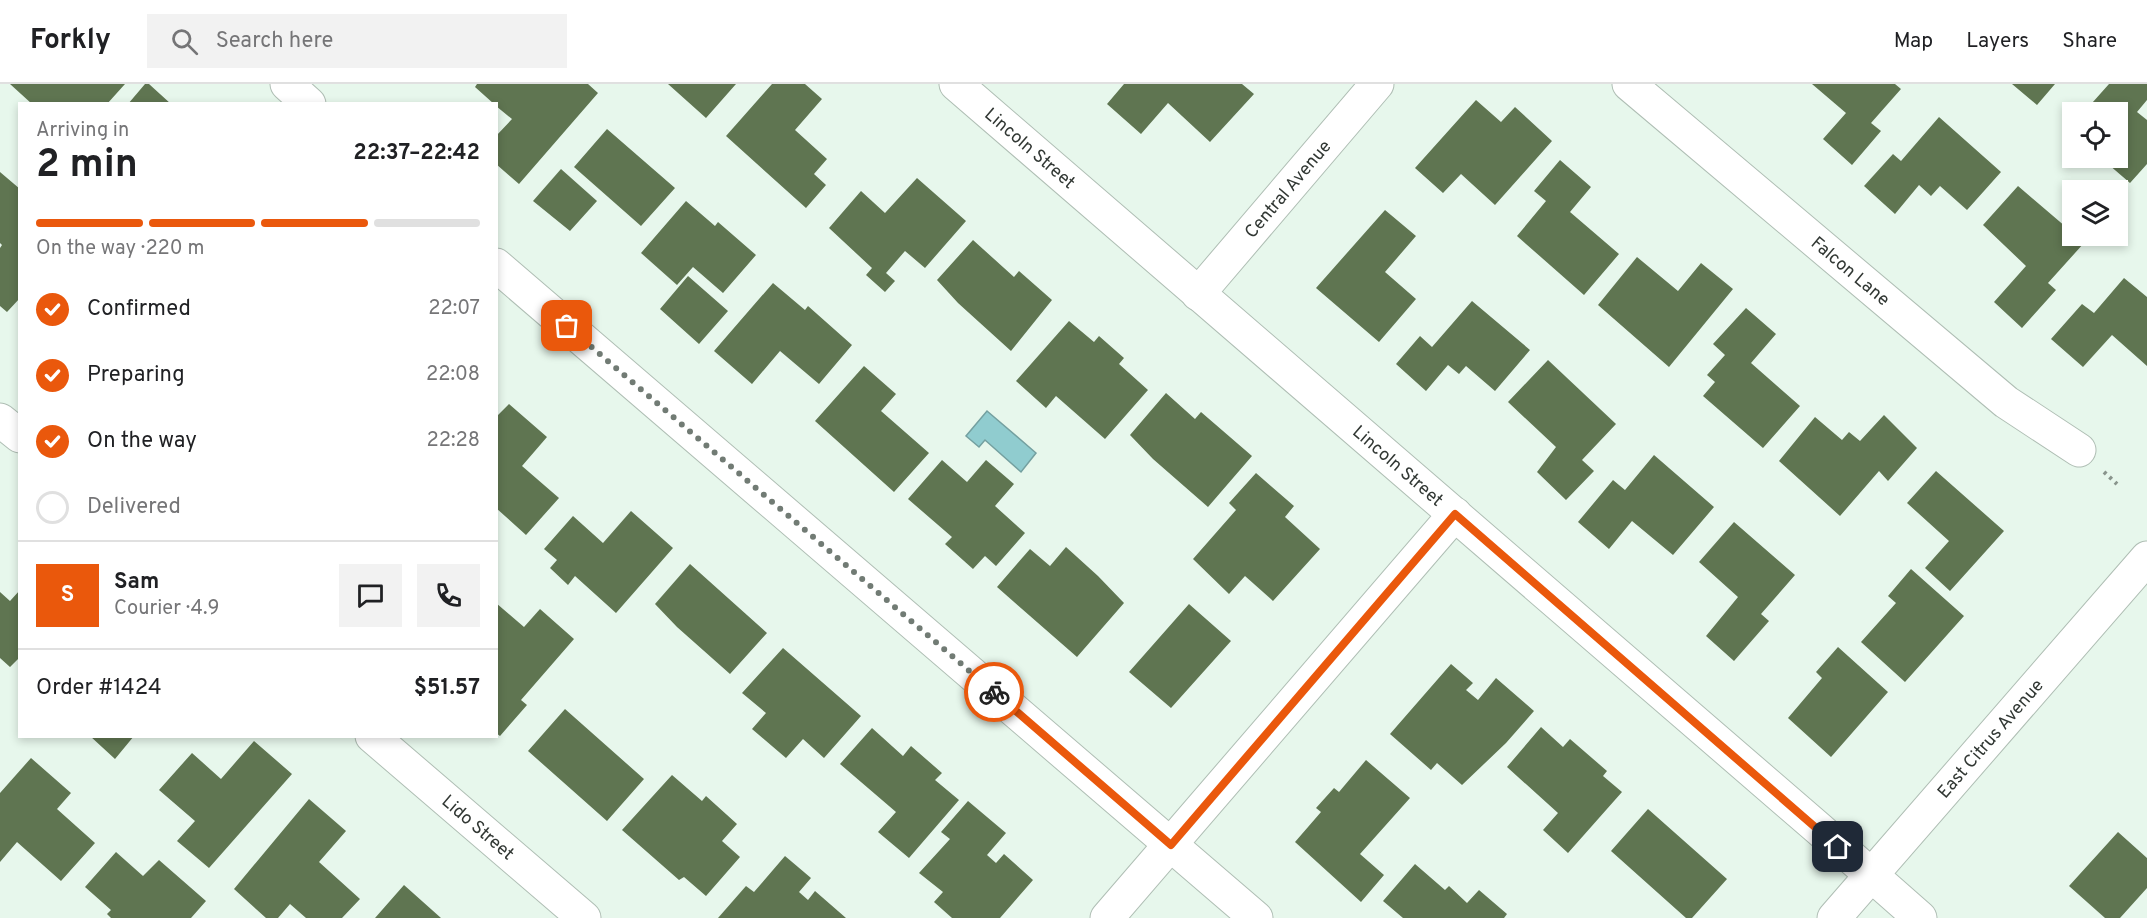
<!DOCTYPE html>
<html lang="en">
<head>
<meta charset="utf-8">
<style>
  body { margin:0; font-family:Overpass,sans-serif; background:#f2f2f2; color:#202124; height:100vh; display:flex; flex-direction:column; font-size:22px; white-space:nowrap }
  * { box-sizing:border-box; margin:0 }
  p { font-size:20px; color:#757577 }
  .icon { flex:none; width:33px; height:33px; fill:none; stroke:currentColor; stroke-width:2; stroke-linecap:round; stroke-linejoin:round }
  .map { position:relative; flex:1; overflow:hidden }
  .details { position:absolute; left:18px; top:18px; width:480px; height:636px; display:flex; flex-direction:column; background:#fff; border-radius:0px; box-shadow:0 3px 9px #0003 }
  .details>* { flex:none }
  .fabs { position:absolute; left:2062px; top:18px; display:grid; gap:12px }
  .fabs a { display:grid; place-items:center; width:66px; height:66px; border-radius:0px; background:#fff; box-shadow:0 3px 9px #0003; font-size:30px }
  .pin { position:absolute; display:grid; place-items:center; width:51px; height:51px; color:#fff; margin:-26px; border-radius:12px; box-shadow:0 3px 9px #0006 }
  .courier { position:absolute; display:grid; place-items:center; width:60px; height:60px; margin:-30px; border:4px solid #ea580c; border-radius:50%; background:#fff; color:#222; box-shadow:0 2px 8px #0007 }
  .headline em { font-style:normal; font-weight:700 }
  .headline div { display:flex; flex-direction:column-reverse }
  .headline { display:flex; align-items:center; justify-content:space-between; height:102px; padding:0 18px }
  h1 { font-size:39px; font-weight:700; line-height:45px }
  .bar { display:grid; grid-template-columns:repeat(4,1fr); gap:9px 6px; align-content:center; height:72px; padding:0 18px }
  .bar i { height:8px; border-radius:4px; background:#e0e0e0 }
  .bar .on { background:#ea580c }
  .bar p { grid-column:span 4 }
  .line { display:flex; align-items:center; gap:15px; padding:0 18px; border-top:2px solid #e0e0e0 }
  .line div { flex:1 }
  .round { display:grid; place-items:center; flex:none; width:63px; height:63px; border-radius:0px; background:#f2f2f2 }
  ol { padding:0 18px; list-style:none }
  li { display:flex; align-items:center; gap:18px; height:66px }
  li p { margin-inline-start:auto }
  li .icon { padding:6px; border-radius:50%; background:#ea580c; color:#fff; stroke-width:4 }
  li:last-child { color:#757577 }
  li i { width:33px; height:33px; border:3px solid #e0e0e0; border-radius:50% }
  header { display:flex; align-items:center; gap:36px; box-sizing:border-box; height:84px; padding:0 30px; background:#fff; border-bottom:2px solid #e0e0e0 }
  header strong { font-size:28px }
  nav { display:flex; gap:33px; margin-inline-start:auto; font-size:21px }
  .search { width:420px; height:54px; background:#f2f2f2; display:flex; align-items:center; gap:15px; box-sizing:border-box; padding:0 21px; border-radius:0px; color:#757577; font-size:22px }
  .map>svg:first-child { display:block }
  .water { fill:#90cccf; stroke:#74a0a0; stroke-width:1.5 }
  .building { fill:#5f7551 }
  .lines { fill:none; stroke-linecap:round; stroke-linejoin:round }
  .minor-casing { stroke:#afbeb4; stroke-width:35 }
  .path { stroke:#89948c; stroke-width:4; stroke-dasharray:3 4.5; stroke-linecap:butt }
  .minor { stroke:#fff; stroke-width:33 }
  .done { stroke:#717b74; stroke-width:6; stroke-dasharray:0 10.8 }
  .route { stroke:#ea580c; stroke-width:8 }
  .labels { text-anchor:middle; stroke-width:6; stroke-linejoin:round; paint-order:stroke }
  .street-label { font-size:18px; fill:#323834; stroke:#e7f7ec }
</style>
</head>
<body>
<header>
<strong>Forkly</strong>
<div class="search"><svg class="icon" aria-label="search" viewBox="0 0 24 24"><circle cx="10" cy="10" r="6"/><path d="M15 15l6 6"/></svg>Search here</div>
<nav><a>Map</a><a>Layers</a><a>Share</a></nav>
</header>
<div class="map">
<svg width="2147" height="834" viewBox="0 0 2147 834">
  <rect width="100%" height="100%" fill="#e7f7ec"/>
  <path class="water" d="M987,327l49,42 -15,19 -36,-32 -6,7 -13,-11z"/>
  <path class="building" d="M10,0h115l-18,20h-75z
    M145,0h4l22,20h-43z
    M477,0h111l10,9 -79,91 -23,-20v-28l16,-17 -16,-13v-2h-2l-19,-17z
    M668,0h68l-30,34z
    M772,0h33l17,15 -27,31 32,29 -13,15 12,11 -20,23 -80,-72z
    M1124,0h118l12,10 -44,48 -42,-39 -27,31 -34,-30z
    M1812,0h83l6,5 -30,34 10,8 -29,34 -29,-26 23,-26z
    M2012,0h43l-18,21z
    M2109,0h38v16l-10,12 10,8v44l-17,19 -29,-25h17v-46h-34z
    M1476,16l25,22 14,-15 37,34 -57,64 -34,-31 -18,19 -28,-25z
    M1939,33l62,55 -34,38 -27,-24 -9,10 -12,-11 -24,29 -31,-28 29,-32 8,7z
    M607,45l68,59 -34,38 -67,-59z
    M1560,76l31,27 -21,25 49,42 -35,41 -67,-59 29,-35 -12,-10z
    M561,85l36,32 -27,30 -37,-30z
    M0,88l20,17v109l-13,14 -7,-6v-58l2,-3 -2,-2z
    M917,94l49,43 -41,47 -20,-17 -19,22 9,8 -10,11 -19,-17 6,-7 -43,-40 32,-37 24,22z
    M2018,102l55,47v3l11,7 -36,40 8,7 -34,38 -28,-26 32,-36 -43,-41z
    M686,117l29,25 3,-4 38,33 -33,38 -30,-26 -16,18 -36,-32z
    M1385,126l31,26 -31,36 31,27 -37,43 -63,-54z
    M973,156l41,37 5,-6 33,29 -41,51 -53,-48 -21,-23z
    M1637,173l41,34 23,-28 32,26 -64,78 -71,-62z
    M688,192l40,35 -29,33 -39,-35z
    M2124,194l23,19v69l-35,-31 -29,32 -32,-28 31,-35 12,9z
    M773,199l32,27 3,-4 44,39 -33,39 -39,-33 -28,33 -38,-33z
    M1472,217l58,49 -35,41 -29,-25 -7,8 -11,-9 -22,26 -30,-27 24,-28 12,11z
    M1746,224l30,26 -25,29 49,43 -37,42 -60,-52 12,-14 -8,-7 18,-20 -12,-11z
    M1069,237l25,21 5,-6 25,22 -5,6 29,26 -43,49 -49,-43 -10,12 -30,-27z
    M1548,276l68,64 -34,36 12,11 -28,29 -29,-28 19,-25 -48,-45z
    M864,282l32,28 -15,17 48,42 -35,39 -79,-71z
    M1166,309l29,26 6,-7 51,44 -44,51 -55,-48 -23,-24z
    M509,320l38,33 -25,29 37,32 -33,37 -30,-27v-91z
    M1884,331l33,33 -29,33 -9,-10 -39,45 -61,-55 36,-44 27,23 7,-8 11,9z
    M1654,371l60,52 -41,48 -41,-34 -23,28 -31,-27 35,-42 12,10z
    M942,376l25,22 19,-22 28,24 -19,22 30,27 -29,33 -11,-10 -12,13 -28,-25 7,-7 -44,-38z
    M1936,387l68,60 -54,60 -25,-23 24,-27 -42,-38z
    M1256,389l38,33 -9,11 35,32 -47,52 -28,-25 -16,18 -36,-35 43,-49 -7,-7z
    M631,427l42,37 -57,65 -41,-37 -7,9 -18,-17 7,-8 -13,-11 29,-33 30,27z
    M1734,438l61,53 -34,39 8,7 -35,40 -28,-25 32,-39 -39,-35z
    M1066,463l32,29 26,27 -47,54 -80,-70 33,-38 20,17z
    M690,480l77,69 -37,41 -53,-47 -22,-23z
    M1911,485l53,47 -59,66 -44,-40 35,-39 -8,-7z
    M20,506v67l-10,10 -10,-9v-66l10,9z
    M496,519l28,24 16,-18 34,30 -53,61 6,5 -27,31 -4,-3z
    M1189,520l42,37 -60,67 -42,-36z
    M1838,563l50,45 -57,65 -43,-39 34,-40 -6,-6z
    M783,564l78,68 -37,42 -21,-19 -17,19 -34,-29 14,-16 -24,-20z
    M1451,580l22,19 -7,7 12,10 18,-22 38,33 -28,32 -44,42 -25,-22 -6,7 -41,-36z
    M565,625l79,70 -37,42 -79,-70z
    M1541,643l22,20 7,-8 37,32 -4,5 19,16 -54,61 -25,-23 15,-17 -51,-46z
    M872,644l31,28 8,-10 31,27 -7,7 24,20 -50,58 -31,-26 18,-20 -56,-48z
    M90,652h44l-19,23z
    M254,657l38,33 -83,94 -32,-27 18,-20 -36,-31 33,-37 29,26z
    M31,674l40,35 -14,16 38,34 -34,38 -44,-39 -17,20v-69z
    M1366,676l44,38 -50,56 24,21 -23,27 -66,-60 26,-30 -5,-4 18,-20 5,4z
    M672,691l30,26 4,-5 31,28 -15,17 18,16 -34,39 -22,-19 -5,3 -57,-50z
    M309,715l37,32 -27,31 41,37 -18,19h-36l-16,-14 -12,14h-12l-32,-29z
    M968,717l38,32 -19,22 9,8 8,-9 29,26 -33,38h-48l-18,-16 9,-10 -24,-19 31,-34 -9,-7z
    M1648,725l79,70 -35,39h-6l-75,-67z
    M2118,748l29,26v30l-27,30h-15l-36,-32z
    M116,768l27,24 16,-16 47,41 -15,17h-80l-4,-4 4,-4 -26,-23z
    M785,772l26,22 -12,14 9,8 7,-9 31,27h-128l28,-32 8,6z
    M1415,780l30,26 4,-4 18,17 12,-13 28,24 -3,4h-101l-20,-17z
    M404,801l37,33h-66z"/>
  <g class="lines">
    <defs>
      <g id="minor">
        <path d="M287,0l22,20"/>
        <path id="s1" d="M956,0l863,745 101,89"/>
        <path id="s2" d="M1629,0l377,318 73,48"/>
        <path d="M496,181l760,653"/>
        <path id="s3" d="M1198,210l179,-210"/>
        <path d="M0,336l20,16"/>
        <path id="s4" d="M372,652l212,182"/>
        <path d="M1107,834l348,-404"/>
        <path id="s5" d="M1834,834l313,-360"/>
      </g>
    </defs>
    <use href="#minor" class="minor-casing"/>
    <path class="path" d="M2104,388l13,12"/>
    <use href="#minor" class="minor"/>
  </g>
  <g class="lines">
    <path class="done" d="M567,242l427,366"/>
    <path class="route" d="M994,608l177,153 284,-331 383,333"/>
  </g>
  <g class="labels">
    <g class="street-label">
      <text dy="6" stroke="none"><textPath href="#s1" startOffset="98">Lincoln Street</textPath></text>
      <text dy="6" stroke="none"><textPath href="#s3" startOffset="138">Central Avenue</textPath></text>
      <text dy="6" stroke="none"><textPath href="#s2" startOffset="290">Falcon Lane</textPath></text>
      <text dy="6" stroke="none"><textPath href="#s1" startOffset="584">Lincoln Street</textPath></text>
      <text dy="6" stroke="none"><textPath href="#s5" startOffset="238">East Citrus Avenue</textPath></text>
      <text dy="6" stroke="none"><textPath href="#s4" startOffset="140">Lido Street</textPath></text>
    </g>
  </g>
</svg>
<div class="fabs">
<a><svg class="icon" aria-label="locate" viewBox="0 0 24 24"><circle cx="12" cy="12" r="6"/><path d="M12 2v4M12 18v4M2 12h4M18 12h4"/></svg></a>
<a><svg class="icon" aria-label="layers" viewBox="0 0 24 24"><path d="M12 4l9 5-9 5-9-5zM3 14l9 5 9-5"/></svg></a>
</div>
<div class="pin" style="left:567px;top:242px;background:#ea580c"><svg class="icon" aria-label="bag" viewBox="0 0 24 24"><path d="M5 8h14l-1 12H6zM9 8a3 3 0 0 1 6 0"/></svg></div>
<div class="pin" style="left:1838px;top:763px;background:#1f2937"><svg class="icon" aria-label="home" viewBox="0 0 24 24"><path d="M3 11l9-7 9 7M6 9v11h12V9"/></svg></div>
<div class="courier" style="left:994px;top:608px"><svg class="icon" aria-label="bike" viewBox="0 0 24 24"><circle cx="6" cy="16" r="4"/><circle cx="18" cy="16" r="4"/><path d="M6 16l4-8h5l3 8M10 8l3 8H6M13 5h3"/></svg></div>
<section class="details">
<div class="headline"><div><h1>2 min</h1><p>Arriving in</p></div><em>22:37–22:42</em></div>
<div class="bar"><i class="on"></i><i class="on"></i><i class="on"></i><i></i><p>On the way · 220 m</p></div>
<ol>
<li><svg class="icon" aria-label="check" viewBox="0 0 24 24"><path d="M5 12l5 5 9-10"/></svg>Confirmed<p>22:07</p></li>
<li><svg class="icon" aria-label="check" viewBox="0 0 24 24"><path d="M5 12l5 5 9-10"/></svg>Preparing<p>22:08</p></li>
<li><svg class="icon" aria-label="check" viewBox="0 0 24 24"><path d="M5 12l5 5 9-10"/></svg>On the way<p>22:28</p></li>
<li><i></i>Delivered</li>
</ol>
<div class="line" style="height:108px"><b class="round" style="background:#ea580c;color:#fff">S</b><div><b>Sam</b><p>Courier · 4.9</p></div><a class="round"><svg class="icon" aria-label="chat" viewBox="0 0 24 24"><path d="M4 5h16v11H9l-5 4z"/></svg></a><a class="round"><svg class="icon" aria-label="phone" viewBox="0 0 24 24"><path d="M5 4h4l2 5-3 2q2 4 5 5l2-3 5 2v4C11 20 4 13 5 4z"/></svg></a></div>
<div class="line" style="height:78px"><div>Order #1424</div><b>$51.57</b></div>
</section>
</div>
</body>
</html>
